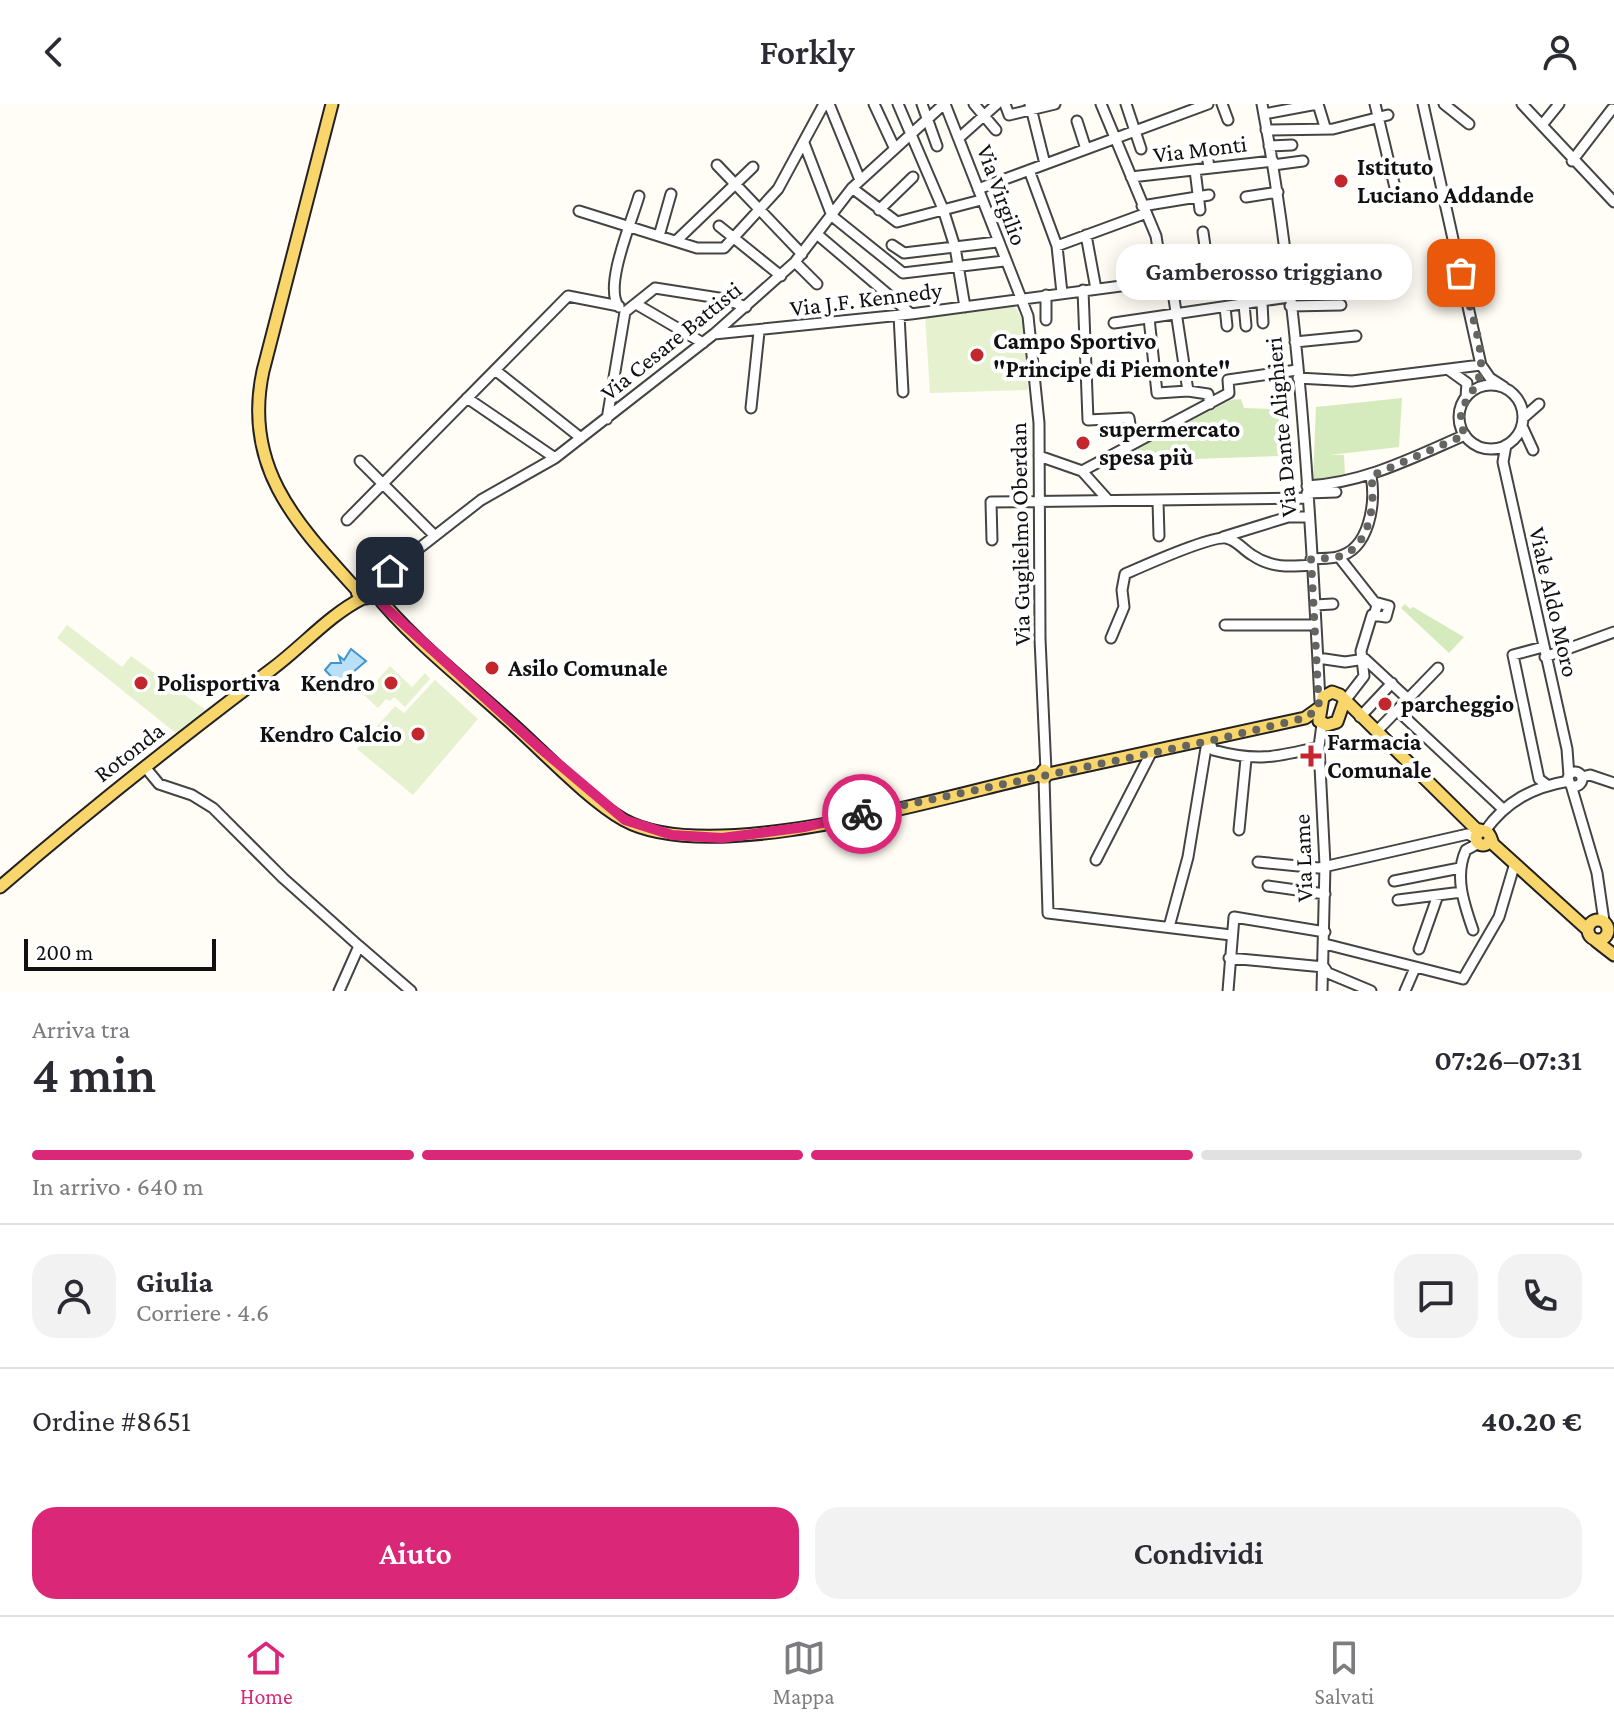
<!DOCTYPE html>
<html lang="it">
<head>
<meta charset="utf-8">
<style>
  body { margin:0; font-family:"Crimson Pro",serif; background:#f2f2f3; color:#2b2b33; height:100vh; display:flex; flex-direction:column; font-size:30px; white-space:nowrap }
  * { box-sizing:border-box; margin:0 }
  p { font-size:26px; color:#7c7c81 }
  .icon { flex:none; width:44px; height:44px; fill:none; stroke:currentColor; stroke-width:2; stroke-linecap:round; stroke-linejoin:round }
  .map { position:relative; height:887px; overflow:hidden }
  .sheet { display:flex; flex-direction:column; background:#fff; flex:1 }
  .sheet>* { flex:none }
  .scale { position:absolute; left:24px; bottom:20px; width:192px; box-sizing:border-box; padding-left:8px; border:4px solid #111; border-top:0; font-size:22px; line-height:28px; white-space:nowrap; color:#111; -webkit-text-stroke:6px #fff; paint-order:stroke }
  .pin { position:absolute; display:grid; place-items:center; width:68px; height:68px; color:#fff; margin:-34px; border-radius:16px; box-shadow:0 4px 12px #0006 }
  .courier { position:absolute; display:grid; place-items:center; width:80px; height:80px; margin:-40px; border:6px solid #db2777; border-radius:50%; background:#fff; color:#222; box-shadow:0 2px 10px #0007 }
  .bubble { position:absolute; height:56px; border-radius:24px; background:#fff; box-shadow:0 4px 20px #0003; font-size:26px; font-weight:600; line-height:56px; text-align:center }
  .head em { font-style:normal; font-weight:600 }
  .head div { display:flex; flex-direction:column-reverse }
  .head { display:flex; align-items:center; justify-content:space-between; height:136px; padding:0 32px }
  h1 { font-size:52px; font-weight:600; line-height:60px }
  .bar { display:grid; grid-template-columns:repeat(4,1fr); gap:12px 8px; align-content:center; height:96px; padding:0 32px }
  .bar i { height:10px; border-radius:6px; background:#e1e1e2 }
  .bar .current { background:#db2777 }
  .bar p { grid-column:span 4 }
  .line { display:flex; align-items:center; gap:20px; padding:0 32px; border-top:2px solid #e1e1e2 }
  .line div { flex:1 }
  .round { display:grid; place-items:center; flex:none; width:84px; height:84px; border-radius:24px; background:#f2f2f3 }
  .button { display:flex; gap:16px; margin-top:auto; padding:16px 32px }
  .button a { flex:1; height:92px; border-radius:24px; background:#db2777; color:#fff; font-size:32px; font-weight:600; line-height:92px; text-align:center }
  .button a+a { background:#f2f2f3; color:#2b2b33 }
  header { display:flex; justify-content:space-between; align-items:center; height:104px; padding:0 32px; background:#fff; font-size:36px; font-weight:600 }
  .dock { display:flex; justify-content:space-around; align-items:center; height:112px; border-top:2px solid #e1e1e2; background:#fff; font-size:22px; color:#7c7c81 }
  .dock a { display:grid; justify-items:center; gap:4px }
  .dock .current { color:#db2777 }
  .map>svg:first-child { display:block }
  .green { fill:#d5ebbd }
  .pitch { fill:#e6f2cf }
  .water { fill:#b9e0f7; stroke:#3f96cf; stroke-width:2 }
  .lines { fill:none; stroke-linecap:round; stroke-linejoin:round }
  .minor-casing { stroke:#444; stroke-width:13 }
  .major-casing { stroke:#222; stroke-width:15 }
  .minor { stroke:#fff; stroke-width:9 }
  .major { stroke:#f9d66b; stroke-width:11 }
  .done { stroke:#646461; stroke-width:8; stroke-dasharray:0 14.4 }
  .route { stroke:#db2777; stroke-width:10 }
  .poi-dot { fill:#c4262e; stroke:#fff; stroke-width:3 }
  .labels { text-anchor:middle; stroke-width:8; stroke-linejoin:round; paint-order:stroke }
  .street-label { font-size:24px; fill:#111; stroke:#fff }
  .poi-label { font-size:24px; font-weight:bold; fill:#111; stroke:#fff; text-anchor:start }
</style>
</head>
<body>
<header><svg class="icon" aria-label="back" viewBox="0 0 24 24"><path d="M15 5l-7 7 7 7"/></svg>Forkly<svg class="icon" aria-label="person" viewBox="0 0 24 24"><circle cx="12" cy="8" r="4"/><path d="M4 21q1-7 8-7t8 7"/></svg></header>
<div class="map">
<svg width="1614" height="887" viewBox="0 0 1614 887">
  <rect width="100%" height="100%" fill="#fffdf5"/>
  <path class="green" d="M1402,294l-3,49 -69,8h14l1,22 -32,3 3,-73z
    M1241,295l3,9 30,1 5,8v39l-168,6 120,-62z
    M1405,500l5,5 3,-2 51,30 -15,16 -48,-45z"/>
  <path class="pitch" d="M1014,202l9,14 5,70 -98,3 -5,-78z
    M67,521l55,42 9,-11 76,55 -30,23 -120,-96z
    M390,562l22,21 13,-14 5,6 -25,28 -11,-10 -4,4 -4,-2 -8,9 -14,-13z
    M435,576l43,39 -65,76 -56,-46 38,-43 9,7z"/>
  <path class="water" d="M351,545l15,12 -14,12 -4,11 -8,2 -15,-16 6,-7h10l-2,-7 5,4z"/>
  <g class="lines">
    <defs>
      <path id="minor" d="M829,0l31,76
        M874,0l20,43
        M898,0l45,105 12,38 10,60
        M922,0l15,42
        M945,0l83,212 11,107 1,216 6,132
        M974,0l22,26
        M1005,0l4,11 46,-11
        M1030,0l15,60
        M1101,0l55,132 7,44
        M1126,0l15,45
        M1222,0l6,16
        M1262,0c37,196 48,398 58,597
        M1318,0l7,23
        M1375,0l22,92
        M1423,0l58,261 9,13 14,9
        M1444,0l25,20
        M1522,0l92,98
        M1264,10l53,-10
        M1077,17l9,28
        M1542,21l17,-21
        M1266,26l67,-1 55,-14
        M960,33l37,-33
        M804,39l28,73 71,57 101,-12
        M1269,42l23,-1
        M1206,44l3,19
        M1572,57l40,-52
        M717,61l85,89
        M1273,61l30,-4
        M1029,66l28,76 5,47
        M1195,66l5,40
        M1131,73l142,-16
        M852,84l45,34 84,-22
        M978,85l230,-85
        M1246,93l32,-5
        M1142,102l67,-11
        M879,106l34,-33
        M579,107l118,37h27l54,-59 46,-85
        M719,122l62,50
        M1203,128l6,43
        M818,131l93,79
        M1086,131l10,54
        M659,132l12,-42
        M676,137l77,-74
        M892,141l12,8 93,-11
        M1057,142l87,-32
        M795,158l22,22
        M1171,175l17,112 20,3 2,10
        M1083,186l5,130 41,-2 4,26
        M1046,191v25
        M1262,198l1,21
        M636,200l67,39
        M1244,200l2,22
        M1290,202l51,-1
        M619,203c-16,-20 13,-86 20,-111
        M1225,203l2,19
        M625,208l30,-24 70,11 21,8
        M899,211l4,77
        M1149,214l8,75 31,-2
        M1114,219l175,-26
        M714,230l197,-20 375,-50
        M1295,238l61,-6
        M495,266l86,68
        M1449,266l18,13 -1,14
        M1298,274l54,3 129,-16
        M1459 313a32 32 0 1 1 64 0a32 32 0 1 1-64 0Z
        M467,294l88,60
        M751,304l8,-76
        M1523,314l16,-14
        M607,315l18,-107
        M1522,322l11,24
        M1506,341l-3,17 64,287 2,27
        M1039,352l43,15 147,-78 -1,-13 69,-10
        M360,357l75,75
        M1082,367l26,29
        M1307,382c57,-3 105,-28 158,-51
        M1307,389l29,-1
        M1158,397l1,35
        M347,416l221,-224 51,10
        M1223,433l65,-20h21
        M992,436l-1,-38 317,-4
        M1339,453l37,47
        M1311,455c8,-1 18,0 26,-2 33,-7 39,-55 34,-81
        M368,479l22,-12 91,-71 74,-42 159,-124 81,-72 57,-74 92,-84
        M1315,501l18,-1
        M1225,521h91
        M1111,534l13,-31 -2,-17 3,-16c18,-8 85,-38 101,-36 11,2 16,11 26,17 19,13 37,12 60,10
        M1543,543l-30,8 26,124 8,6
        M1545,553l69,-25
        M1318,554l27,4 20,-3 43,40 -31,32
        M1408,595l30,-31
        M1344,598l20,-26 -3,-25 11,-36 14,2 3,-11 -11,-3 -4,12
        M1397,606l107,100
        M1360,613l32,-34
        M1322,620l-3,23 6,118 -3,126
        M1209,637l4,9c44,12 63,7 106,-3
        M145,663l14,17 33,11 21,13 70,70 76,68 -20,45
        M1568 675a7 7 0 1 1 14 0a7 7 0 1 1-14 0Z
        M1582,673l8,-2 24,8
        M1044,674l4,135 183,22
        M1571,681l26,88 7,48
        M1239,726l7,-71
        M1485,727c21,-30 48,-44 84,-50
        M1096,756l55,-107
        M1258,758l61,6 149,-34 8,5
        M1394,777l66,-13
        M1268,782l57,8
        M1398,796l64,-8
        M1169,823l19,-70 19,-115
        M1473,826c-9,-26 -19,-54 -7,-80l13,-7
        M1325,840l138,35 36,-62 16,-54
        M359,842l52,45
        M1419,845l19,-54
        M1229,854l95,9 4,6 43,18
        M1228,887l6,-74 91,15
        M1405,887l10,-23"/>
      <path id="major" d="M332,0l-69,267c-21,97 35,154 94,219
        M357 486a8 8 0 1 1 16 0a8 8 0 1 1-16 0Z
        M373,487c39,49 90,88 136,130 33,29 78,78 115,99 87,48 318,-23 416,-45
        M1344,598l-7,20 -10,3 -8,-4 4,-24 9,-5 8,3 136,134 9,2
        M1048,670l-4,-4 -4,5 4,3 4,-4 257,-56 14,-10
        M1476 734a7 7 0 1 1 14 0a7 7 0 1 1-14 0Z
        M1490,732l3,8 95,86
        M0,783c88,-76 179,-148 272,-218 31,-23 57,-54 91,-71
        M1588 826a10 10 0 1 1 20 0a10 10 0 1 1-20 0Z
        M1596,837l18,14"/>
    </defs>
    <use href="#minor" class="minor-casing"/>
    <use href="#major" class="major-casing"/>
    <use href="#minor" class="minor"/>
    <use href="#major" class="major"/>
  </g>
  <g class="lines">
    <path class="done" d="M862,710l347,-73 96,-23 14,-10 -8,-149c8,-1 18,0 26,-2 33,-7 39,-55 34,-81l94,-41c-15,-31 15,-40 16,-69 1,-25 -14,-67 -20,-93"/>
    <path class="route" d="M390,467l-17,20 13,17 155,141 84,71 47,15 50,3 83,-11 57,-13"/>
  </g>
  <g class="poi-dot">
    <circle cx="1341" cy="77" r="8"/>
    <circle cx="977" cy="251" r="8"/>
    <circle cx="1083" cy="339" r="8"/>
    <circle cx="492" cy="564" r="8"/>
    <circle cx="141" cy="579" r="8"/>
    <circle cx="391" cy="579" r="8"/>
    <circle cx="1385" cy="600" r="8"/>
    <circle cx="418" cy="630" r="8"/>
    <path d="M1307 640h8v8h8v8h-8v8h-8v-8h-8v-8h8z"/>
  </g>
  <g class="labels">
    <g class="street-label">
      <text transform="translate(1200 45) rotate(-7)" y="8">Via Monti</text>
      <text transform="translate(1002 91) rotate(70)" y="8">Via Virgilio</text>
      <text transform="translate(866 195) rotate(-7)" y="8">Via J.F. Kennedy</text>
      <text transform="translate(671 237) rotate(-39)" y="8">Via Cesare Battisti</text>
      <text transform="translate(1281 323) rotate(-95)" y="8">Via Dante Alighieri</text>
      <text transform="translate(1020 430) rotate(-91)" y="8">Via Guglielmo Oberdan</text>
      <text transform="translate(1554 498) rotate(77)" y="8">Viale Aldo Moro</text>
      <text transform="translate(129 648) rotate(-38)" y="8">Rotonda</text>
      <text transform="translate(1303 754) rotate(-92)" y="8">Via Lame</text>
    </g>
    <g class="poi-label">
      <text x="1357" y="71">Istituto<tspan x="1357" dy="28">Luciano Addande</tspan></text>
      <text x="993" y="245">Campo Sportivo<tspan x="993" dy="28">"Principe di Piemonte"</tspan></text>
      <text x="1099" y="333">supermercato<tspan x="1099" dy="28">spesa più</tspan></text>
      <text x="508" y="572">Asilo Comunale</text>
      <text x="157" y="587">Polisportiva</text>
      <text x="375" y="587" text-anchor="end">Kendro</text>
      <text x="1401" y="608">parcheggio</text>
      <text x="402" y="638" text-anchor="end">Kendro Calcio</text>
      <text x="1327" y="646">Farmacia<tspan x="1327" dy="28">Comunale</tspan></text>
    </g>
  </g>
</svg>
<div class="scale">200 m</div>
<div class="pin" style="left:1461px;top:169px;background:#ea580c"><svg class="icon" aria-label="bag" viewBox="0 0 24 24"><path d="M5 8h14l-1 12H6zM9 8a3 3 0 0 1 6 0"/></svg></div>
<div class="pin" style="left:390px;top:467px;background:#1f2937"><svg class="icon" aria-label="home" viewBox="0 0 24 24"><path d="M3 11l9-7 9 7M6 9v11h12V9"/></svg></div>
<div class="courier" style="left:862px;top:710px"><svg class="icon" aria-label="bike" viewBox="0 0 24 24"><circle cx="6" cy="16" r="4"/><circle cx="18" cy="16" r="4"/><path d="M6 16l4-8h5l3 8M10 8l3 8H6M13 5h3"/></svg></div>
<div class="bubble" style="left:1116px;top:140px;width:296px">Gamberosso triggiano</div>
</div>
<section class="sheet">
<div class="head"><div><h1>4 min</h1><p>Arriva tra</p></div><em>07:26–07:31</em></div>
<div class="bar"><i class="current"></i><i class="current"></i><i class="current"></i><i></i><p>In arrivo · 640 m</p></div>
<div class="line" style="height:144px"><a class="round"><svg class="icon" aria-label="person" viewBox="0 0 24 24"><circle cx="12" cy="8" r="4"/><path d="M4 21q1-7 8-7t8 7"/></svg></a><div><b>Giulia</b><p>Corriere · 4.6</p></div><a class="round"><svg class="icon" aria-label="chat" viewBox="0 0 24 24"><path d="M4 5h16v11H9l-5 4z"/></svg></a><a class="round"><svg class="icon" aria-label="phone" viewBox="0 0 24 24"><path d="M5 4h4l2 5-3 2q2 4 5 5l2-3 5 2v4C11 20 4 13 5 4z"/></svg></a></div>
<div class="line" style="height:104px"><div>Ordine #8651</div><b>40.20 €</b></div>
<div class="button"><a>Aiuto</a><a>Condividi</a></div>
</section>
<nav class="dock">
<a class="current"><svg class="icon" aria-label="home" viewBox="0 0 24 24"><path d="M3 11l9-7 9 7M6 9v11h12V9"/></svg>Home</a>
<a><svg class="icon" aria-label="map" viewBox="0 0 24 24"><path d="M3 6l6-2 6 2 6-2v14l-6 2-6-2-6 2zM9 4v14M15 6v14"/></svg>Mappa</a>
<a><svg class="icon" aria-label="saved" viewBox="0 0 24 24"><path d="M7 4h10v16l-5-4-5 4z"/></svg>Salvati</a>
</nav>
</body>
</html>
